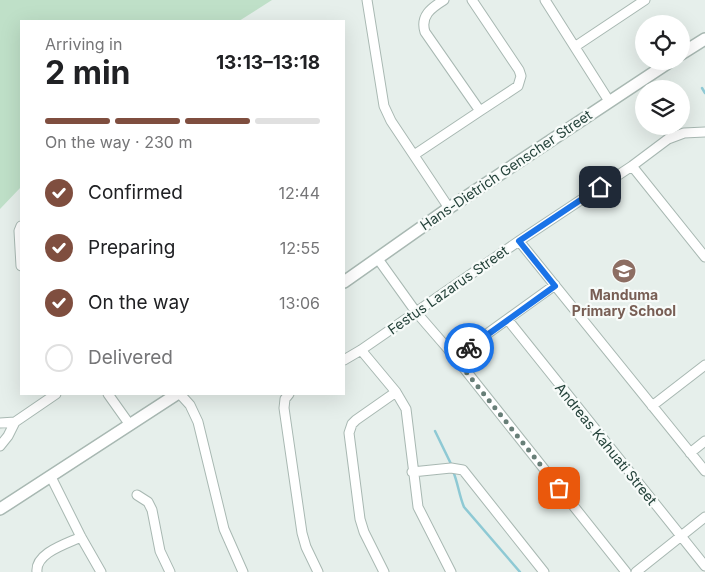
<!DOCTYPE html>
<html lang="en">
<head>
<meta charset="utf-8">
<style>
  body { margin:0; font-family:Inter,sans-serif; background:#f2f2f2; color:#202124; height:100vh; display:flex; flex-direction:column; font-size:19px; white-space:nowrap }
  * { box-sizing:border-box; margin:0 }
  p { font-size:16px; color:#757577 }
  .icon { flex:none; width:28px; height:28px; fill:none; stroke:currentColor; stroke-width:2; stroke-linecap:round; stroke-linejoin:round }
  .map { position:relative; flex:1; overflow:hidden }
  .details { position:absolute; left:20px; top:20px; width:325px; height:375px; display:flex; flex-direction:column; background:#fff; border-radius:0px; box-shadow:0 5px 20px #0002 }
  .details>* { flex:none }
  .buttons { position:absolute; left:635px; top:15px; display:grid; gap:10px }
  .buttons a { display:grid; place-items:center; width:55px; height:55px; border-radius:50%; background:#fff; box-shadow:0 5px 20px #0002; font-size:25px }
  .pin { position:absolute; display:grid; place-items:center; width:42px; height:42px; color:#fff; margin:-21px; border-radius:10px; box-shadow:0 2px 8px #0006 }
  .courier { position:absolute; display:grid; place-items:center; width:50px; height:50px; margin:-25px; border:4px solid #1a73e8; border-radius:50%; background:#fff; color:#222; box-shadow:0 1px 6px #0007 }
  .summary em { font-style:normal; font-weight:700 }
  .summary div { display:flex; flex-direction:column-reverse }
  .summary { display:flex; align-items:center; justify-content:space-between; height:85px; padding:0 25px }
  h1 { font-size:32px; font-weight:700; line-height:38px }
  .bar { display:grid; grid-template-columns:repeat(4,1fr); gap:8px 5px; align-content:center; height:60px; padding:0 25px }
  .bar i { height:6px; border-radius:4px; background:#e0e0e0 }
  .bar .current { background:#7f4e3f }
  .bar p { grid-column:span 4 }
  ol { padding:0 25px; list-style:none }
  li { display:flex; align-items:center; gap:15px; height:55px }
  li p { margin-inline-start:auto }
  li .icon { padding:5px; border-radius:50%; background:#7f4e3f; color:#fff; stroke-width:4 }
  li:last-child { color:#757577 }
  li i { width:28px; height:28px; border:2px solid #e0e0e0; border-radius:50% }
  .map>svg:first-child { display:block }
  .green { fill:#bfe0c8 }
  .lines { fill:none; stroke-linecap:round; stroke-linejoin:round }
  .stream { stroke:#8ec9d4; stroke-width:2.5 }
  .minor-casing { stroke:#a8b8b2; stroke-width:11 }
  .tertiary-casing { stroke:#a8b8b2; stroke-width:14 }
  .minor { stroke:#fff; stroke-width:9 }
  .tertiary { stroke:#fff; stroke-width:11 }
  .done { stroke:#687f78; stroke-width:5; stroke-dasharray:0 9 }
  .route { stroke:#1a73e8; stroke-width:6 }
  .labels { text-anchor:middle; stroke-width:4.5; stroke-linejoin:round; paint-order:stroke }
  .street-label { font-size:14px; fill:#24423a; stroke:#f7fbf9 }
  .education-label { font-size:14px; font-weight:bold; fill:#785e54; stroke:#f7fbf9 }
</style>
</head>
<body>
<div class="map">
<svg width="705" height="572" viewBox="0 0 705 572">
  <rect width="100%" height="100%" fill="#e6efeb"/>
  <path class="green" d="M0,0h272l-33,21h-218v166l-21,22z"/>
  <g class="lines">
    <path class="stream" d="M702,88l3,5
      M435,431l17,35
      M453,471c5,12 6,24 11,36l56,65"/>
    <defs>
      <path id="minor" d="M367,0l17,106 7,15 58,87
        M444,0c-13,8 -24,16 -19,32l55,79 38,-25 3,-10 -2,-6 -47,-70
        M545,0l64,101
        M576,46l69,-46
        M414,155l66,-44
        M632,166l73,91
        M21,226l-2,5 2,35
        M519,241l186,230
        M378,259l38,53 39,45 171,215
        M508,320l197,246
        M361,350l35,42 10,17 12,98 33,65
        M455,357l100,-72
        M344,360l17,-10 158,-109 113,-75 36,-27 16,-6 21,-1
        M108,394l22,31
        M180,394l10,11 8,17 26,107 19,43
        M289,394l-4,5 -1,9 18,125 4,14 12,25
        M652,406l53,-41
        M0,423l15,-1
        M0,446l8,-10 7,-14 41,-28
        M690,453l15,-12
        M412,472l39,-4 12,2 81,102
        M51,477l30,60 20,35
        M137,495l11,7 4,8 8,41 10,21
        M37,572c-2,-19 29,-28 44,-35
        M384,572l-20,-40 -4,-13 -11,-86 3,-9 4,-4 40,-28
        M636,572l69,-55"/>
      <path id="tertiary" d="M681,54l24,-15
        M344,282l105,-74 222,-147
        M0,509l177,-115"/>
    </defs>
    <use href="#minor" class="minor-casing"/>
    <use href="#tertiary" class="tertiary-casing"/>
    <use href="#minor" class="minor"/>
    <use href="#tertiary" class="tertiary"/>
  </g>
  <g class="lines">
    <path class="done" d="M469,348l-14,10 104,130"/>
    <path class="route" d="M469,348l86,-62 -36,-45 81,-54"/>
  </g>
  <defs>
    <symbol id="school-disc" viewBox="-11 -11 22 22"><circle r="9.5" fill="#8d6e63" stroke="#f7fbf9"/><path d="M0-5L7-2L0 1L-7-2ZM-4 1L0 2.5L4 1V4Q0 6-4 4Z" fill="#fff"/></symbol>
  </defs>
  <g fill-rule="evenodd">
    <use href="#school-disc" x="610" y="257" width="28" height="28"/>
  </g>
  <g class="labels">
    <g class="street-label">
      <text transform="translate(506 170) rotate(-34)" y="5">Hans-Dietrich Genscher Street</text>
      <text transform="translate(448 290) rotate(-35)" y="5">Festus Lazarus Street</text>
      <text transform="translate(606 444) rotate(51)" y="5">Andreas Kahuati Street</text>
    </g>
    <g class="education-label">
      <text x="624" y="300">Manduma<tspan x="624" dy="16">Primary School</tspan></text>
    </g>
  </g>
</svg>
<div class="buttons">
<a><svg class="icon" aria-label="locate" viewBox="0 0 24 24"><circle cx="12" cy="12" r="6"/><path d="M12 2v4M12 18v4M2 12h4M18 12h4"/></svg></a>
<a><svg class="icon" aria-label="layers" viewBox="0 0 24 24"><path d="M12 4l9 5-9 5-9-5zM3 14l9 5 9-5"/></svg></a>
</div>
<div class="pin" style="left:559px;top:488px;background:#ea580c"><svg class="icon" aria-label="bag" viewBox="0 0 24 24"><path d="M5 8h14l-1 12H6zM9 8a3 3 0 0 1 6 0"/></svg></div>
<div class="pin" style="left:600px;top:187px;background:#1f2937"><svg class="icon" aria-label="home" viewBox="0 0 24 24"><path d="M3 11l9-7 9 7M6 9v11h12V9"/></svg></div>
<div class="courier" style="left:469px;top:348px"><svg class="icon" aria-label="bike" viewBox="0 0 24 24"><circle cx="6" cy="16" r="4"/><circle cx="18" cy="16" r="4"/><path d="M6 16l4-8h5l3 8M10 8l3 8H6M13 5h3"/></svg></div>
<section class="details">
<div class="summary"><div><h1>2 min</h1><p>Arriving in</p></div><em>13:13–13:18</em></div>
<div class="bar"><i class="current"></i><i class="current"></i><i class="current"></i><i></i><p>On the way · 230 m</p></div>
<ol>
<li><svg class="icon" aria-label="check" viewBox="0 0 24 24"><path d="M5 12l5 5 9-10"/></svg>Confirmed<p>12:44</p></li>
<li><svg class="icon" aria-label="check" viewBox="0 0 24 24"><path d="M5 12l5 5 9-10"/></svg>Preparing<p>12:55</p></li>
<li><svg class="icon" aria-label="check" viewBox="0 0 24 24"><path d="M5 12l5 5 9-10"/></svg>On the way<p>13:06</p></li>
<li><i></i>Delivered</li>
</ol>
</section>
</div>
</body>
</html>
